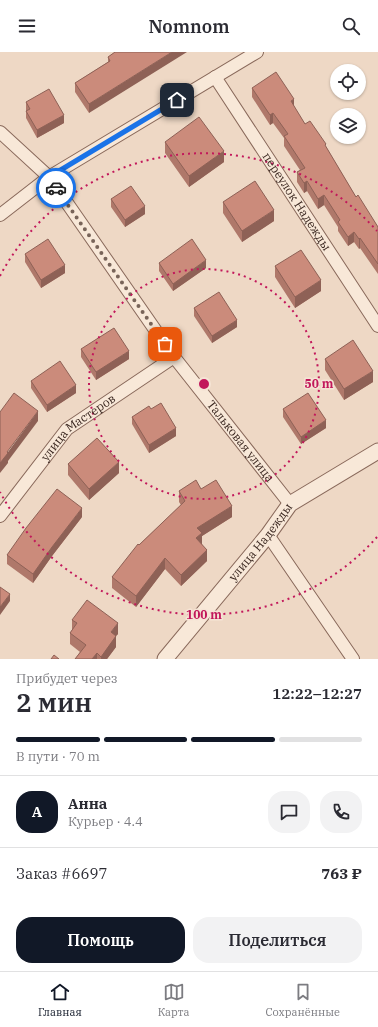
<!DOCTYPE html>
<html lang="ru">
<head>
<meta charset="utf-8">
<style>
  body { margin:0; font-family:"IBM Plex Serif",serif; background:#f2f2f3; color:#2b2b33; height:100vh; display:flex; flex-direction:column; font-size:15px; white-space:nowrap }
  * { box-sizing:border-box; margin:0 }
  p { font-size:13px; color:#7c7c81 }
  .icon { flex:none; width:22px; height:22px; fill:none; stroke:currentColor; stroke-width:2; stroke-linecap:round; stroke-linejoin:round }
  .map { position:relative; height:607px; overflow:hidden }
  .drawer { display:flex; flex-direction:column; background:#fff; flex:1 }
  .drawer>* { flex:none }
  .tools { position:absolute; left:330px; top:12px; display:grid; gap:8px }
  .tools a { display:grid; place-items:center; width:36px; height:36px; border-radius:50%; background:#fff; box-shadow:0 1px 3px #0004; font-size:20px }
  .pin { position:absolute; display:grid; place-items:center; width:34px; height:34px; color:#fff; margin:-17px; border-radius:8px; box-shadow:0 2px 6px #0006 }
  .courier { position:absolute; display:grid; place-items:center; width:40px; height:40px; margin:-20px; border:3px solid #1a73e8; border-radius:50%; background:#fff; color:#222; box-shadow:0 1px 5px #0007 }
  .overview em { font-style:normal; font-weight:600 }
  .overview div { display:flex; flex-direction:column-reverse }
  .overview { display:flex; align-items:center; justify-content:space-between; height:68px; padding:0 16px }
  h1 { font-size:26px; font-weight:600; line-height:30px }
  .bar { display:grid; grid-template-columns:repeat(4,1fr); gap:6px 4px; align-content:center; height:48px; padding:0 16px }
  .bar i { height:5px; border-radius:3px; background:#e1e1e2 }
  .bar .on { background:#111827 }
  .bar p { grid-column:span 4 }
  .line { display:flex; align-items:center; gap:10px; padding:0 16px; border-top:1px solid #e1e1e2 }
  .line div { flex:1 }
  .round { display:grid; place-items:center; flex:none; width:42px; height:42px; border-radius:16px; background:#f2f2f3 }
  .primary-button { display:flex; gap:8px; margin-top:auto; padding:8px 16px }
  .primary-button a { flex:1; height:46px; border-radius:16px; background:#111827; color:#fff; font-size:16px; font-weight:600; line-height:46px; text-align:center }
  .primary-button a+a { background:#f2f2f3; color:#2b2b33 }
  header { display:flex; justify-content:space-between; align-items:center; height:52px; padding:0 16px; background:#fff; font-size:18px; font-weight:600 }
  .tabs { display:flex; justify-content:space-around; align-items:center; height:56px; border-top:1px solid #e1e1e2; background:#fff; font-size:11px; color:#7c7c81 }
  .tabs a { display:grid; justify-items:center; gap:2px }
  .tabs .on { color:#111827 }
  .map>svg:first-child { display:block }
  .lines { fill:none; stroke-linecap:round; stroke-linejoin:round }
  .minor-casing { stroke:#89695b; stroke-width:14 }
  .tertiary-casing { stroke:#89695b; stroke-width:17 }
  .minor { stroke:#f8e8d8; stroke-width:12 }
  .tertiary { stroke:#f8e8d8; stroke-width:15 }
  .wall { fill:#af786a }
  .shaded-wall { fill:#8e6156 }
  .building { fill:#cb8b7b; stroke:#8e6156 }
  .done { stroke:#786459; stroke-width:4; stroke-dasharray:0 7.2 }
  .route { stroke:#1a73e8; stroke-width:5 }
  .ring { fill:none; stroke:#c2185b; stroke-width:2; stroke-dasharray:2 4 }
  .labels { text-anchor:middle; stroke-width:3; stroke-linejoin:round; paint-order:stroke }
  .street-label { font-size:12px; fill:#39261f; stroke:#f5e4d5 }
  .centre { fill:#c2185b; stroke:#f5e4d5; stroke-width:2 }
  .ring-label { font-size:12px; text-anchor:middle; font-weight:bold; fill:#c2185b; stroke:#f5e4d5; stroke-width:3; stroke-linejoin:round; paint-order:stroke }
</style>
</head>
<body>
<header><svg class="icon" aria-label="menu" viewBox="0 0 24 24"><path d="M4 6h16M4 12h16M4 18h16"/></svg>Nomnom<svg class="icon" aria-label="search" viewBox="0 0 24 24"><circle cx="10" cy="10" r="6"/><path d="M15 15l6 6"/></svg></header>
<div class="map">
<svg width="378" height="607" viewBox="0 0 378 607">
  <rect width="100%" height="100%" fill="#eed8c5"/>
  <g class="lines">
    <defs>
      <g id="minor">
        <path id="s1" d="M215,25l163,249"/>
        <path id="s2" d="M0,80l49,45 125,180 116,147"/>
        <path d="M0,163l49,-38 208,-125"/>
        <path id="s3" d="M0,464l67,-87 107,-72"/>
        <path d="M268,483l85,124"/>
      </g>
      <g id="tertiary">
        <path id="s4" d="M165,607l103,-124 22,-31 88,-53"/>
      </g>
    </defs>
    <use href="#minor" class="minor-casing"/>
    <use href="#tertiary" class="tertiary-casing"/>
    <use href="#minor" class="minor"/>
    <use href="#tertiary" class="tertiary"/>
  </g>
  <path class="wall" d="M115,0l-26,61 -14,-21v-9l33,-21v-5z
    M252,36l42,19 11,17 21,23 30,50 22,30v47l-18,-26 -1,1 -5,-7 -6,4 -10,-15v-4l-14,-22 -6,4 -11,-18 -3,2 -7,-11v-10l3,-2 -16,-24v-8l-11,-15 -3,2 -18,-28z
    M26,50l38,21 -27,15 -11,-20z
    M165,90l59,20 -35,25 -24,-34z
    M111,147l34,15 -20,13 -14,-20z
    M223,150l51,19 -32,21 -19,-29z
    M25,202l40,19 -24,15 -16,-26z
    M159,211l47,5 -33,23 -14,-20z
    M275,214l46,25 -26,17 -20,-31z
    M194,256l43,19 -25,16 -18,-27z
    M81,297l48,10 -33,21 -15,-23z
    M325,307l48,23 -29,18 -19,-30z
    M31,329l45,12 -29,19 -16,-24z
    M151,357l25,27 -27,17 -17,-29v-7z
    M283,357l43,19 -25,16 -18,-27z
    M68,412l51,9 -30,27 -21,-25z
    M201,437l31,28 -30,19v8l5,17 -26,25 -16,-17 -29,38 -24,-19v-11l27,-32 42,-40 -2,-3v-11z
    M82,465l-30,39 -19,27 -26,-19v-9z
    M72,568l46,14 -2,2v11l-9,12h-32l5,-7 -10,-8v-11l2,-3z"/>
  <path class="shaded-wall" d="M172,0h15l-98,61v-9z
    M294,47v10l-3,-8z
    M273,61v10l-3,2v-10z
    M64,63v8l-27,15v-8z
    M224,99v11l-35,25v-11z
    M307,129v10l-3,2v-10z
    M324,143v10l-6,4v-10z
    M145,154v8l-20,13v-7z
    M274,158v11l-32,21v-11z
    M354,180v10l-6,4v-9z
    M360,186v10l-1,1v-10z
    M206,208v8l-33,23v-7z
    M65,213v8l-24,15v-8z
    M321,228v11l-26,17v-11z
    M237,268v7l-25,16v-7z
    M129,299v8l-33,21v-8z
    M373,319v11l-29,18v-11z
    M76,333v8l-29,19v-7z
    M38,359v10l-30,40v2l-8,10v-10z
    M326,368v8l-25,16v-7z
    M176,376v8l-27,17v-8z
    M119,410v11l-30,27v-11z
    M232,454v11l-30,19v8l-6,5 1,-21z
    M82,456v9l-30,39 -19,27v-9l19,-27z
    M207,498v11l-26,25v-11z
    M165,506v11l-29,38v-11z
    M10,542v7l-10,14v-8z
    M118,571v11l-2,2v11l-9,12h-6v-2l10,-25z
    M97,601v6h-5z"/>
  <path class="building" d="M115,0h57l-83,52 -14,-21 35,-22 -2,-4z
    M276,20l18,27 -3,2 14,23 5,-3 16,23 -1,1 31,52 2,-2 20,32v37l-18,-26 -1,1 -5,-7 -6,5 -10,-15 2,-2 -16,-25 -6,4 -11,-18 -3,2 -7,-11 8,-4 -21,-32 4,-2 -15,-21 -3,2 -18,-27z
    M49,37l15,26 -27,15 -11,-19 4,-2 -4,-7z
    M199,65l25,34 -35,25 -24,-34z
    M255,129l19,29 -32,21 -19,-29z
    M131,134l14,20 -20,14 -14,-21z
    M48,187l17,26 -24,15 -16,-26z
    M192,187l14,21 -33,24 -14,-21z
    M301,198l20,30 -26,17 -20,-31z
    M219,240l18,28 -25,16 -18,-28z
    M114,276l15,23 -33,21 -15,-23z
    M353,288l20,31 -29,18 -19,-30z
    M60,309l16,24 -29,20 -16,-24z
    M14,341l24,18 -31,41 1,1 -8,10v-51z
    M308,341l18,27 -25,17 -18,-28z
    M161,351l15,25 -27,17 -17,-28 17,-11 2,3z
    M97,386l22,24 -30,27 -21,-25z
    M196,428l5,9 15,-9 16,26 -35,22 5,5 -6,5 11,12 -26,25 -16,-17 -29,38 -24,-19 26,-33 1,1 46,-44 -6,-10z
    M57,437l25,19 -30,39 -19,27 -26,-19 19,-27z
    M0,535l10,7 -10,13z
    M87,548l31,23 -7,9 5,4 -15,21 -4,-4 -5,6h-17l11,-14 -16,-12 7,-10 -5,-3z
    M54,603l5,4h-8z"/>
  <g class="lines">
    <path class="done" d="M56,136l109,156"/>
    <path class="route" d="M56,136l-7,-11 128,-77"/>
  </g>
  <g class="ring">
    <circle cx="204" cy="332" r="115"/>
    <path d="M377 485A231 231 0 0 1 0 440M0 224A231 231 0 0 1 377 179"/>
  </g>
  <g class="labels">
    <g class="street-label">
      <text dy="4" stroke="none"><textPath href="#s1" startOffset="149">переулок Надежды</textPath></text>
      <text dy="4" stroke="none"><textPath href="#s3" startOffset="119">улица Мастеров</textPath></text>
      <text dy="4" stroke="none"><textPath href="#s2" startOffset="393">Тальковая улица</textPath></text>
      <text dy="4" stroke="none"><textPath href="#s4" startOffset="151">улица Надежды</textPath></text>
    </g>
  </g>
  <circle cx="204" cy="332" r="6" class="centre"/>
  <g class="ring-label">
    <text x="319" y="336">50 m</text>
    <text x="204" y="567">100 m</text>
  </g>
</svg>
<div class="tools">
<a><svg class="icon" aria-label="locate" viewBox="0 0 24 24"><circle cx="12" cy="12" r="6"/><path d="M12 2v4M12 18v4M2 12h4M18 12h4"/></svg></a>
<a><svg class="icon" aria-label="layers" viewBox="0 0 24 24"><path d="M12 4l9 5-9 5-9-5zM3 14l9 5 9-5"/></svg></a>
</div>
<div class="pin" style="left:165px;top:292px;background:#ea580c"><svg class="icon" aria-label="bag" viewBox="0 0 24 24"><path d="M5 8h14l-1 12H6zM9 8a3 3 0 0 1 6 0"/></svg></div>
<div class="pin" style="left:177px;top:48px;background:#1f2937"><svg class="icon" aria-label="home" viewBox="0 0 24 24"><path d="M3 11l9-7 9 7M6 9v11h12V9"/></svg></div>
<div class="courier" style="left:56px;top:136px"><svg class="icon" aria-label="car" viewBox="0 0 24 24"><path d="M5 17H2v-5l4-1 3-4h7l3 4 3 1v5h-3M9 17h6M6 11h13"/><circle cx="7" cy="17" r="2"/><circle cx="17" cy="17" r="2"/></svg></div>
</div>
<section class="drawer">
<div class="overview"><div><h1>2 мин</h1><p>Прибудет через</p></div><em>12:22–12:27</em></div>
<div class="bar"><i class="on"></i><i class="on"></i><i class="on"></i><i></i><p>В пути · 70 m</p></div>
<div class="line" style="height:72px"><b class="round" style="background:#111827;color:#fff">А</b><div><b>Анна</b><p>Курьер · 4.4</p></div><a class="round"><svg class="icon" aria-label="chat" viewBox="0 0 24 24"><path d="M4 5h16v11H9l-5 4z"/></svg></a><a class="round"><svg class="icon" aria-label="phone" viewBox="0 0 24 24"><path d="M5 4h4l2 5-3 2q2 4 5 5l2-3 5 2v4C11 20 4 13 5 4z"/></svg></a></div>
<div class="line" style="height:52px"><div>Заказ #6697</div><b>763 ₽</b></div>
<div class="primary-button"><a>Помощь</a><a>Поделиться</a></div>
</section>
<nav class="tabs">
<a class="on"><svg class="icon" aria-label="home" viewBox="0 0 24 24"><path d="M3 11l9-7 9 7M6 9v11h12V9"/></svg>Главная</a>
<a><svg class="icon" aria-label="map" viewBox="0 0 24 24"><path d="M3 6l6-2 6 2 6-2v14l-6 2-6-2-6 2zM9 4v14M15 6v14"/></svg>Карта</a>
<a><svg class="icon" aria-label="saved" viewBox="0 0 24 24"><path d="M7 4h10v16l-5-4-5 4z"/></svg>Сохранённые</a>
</nav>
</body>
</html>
